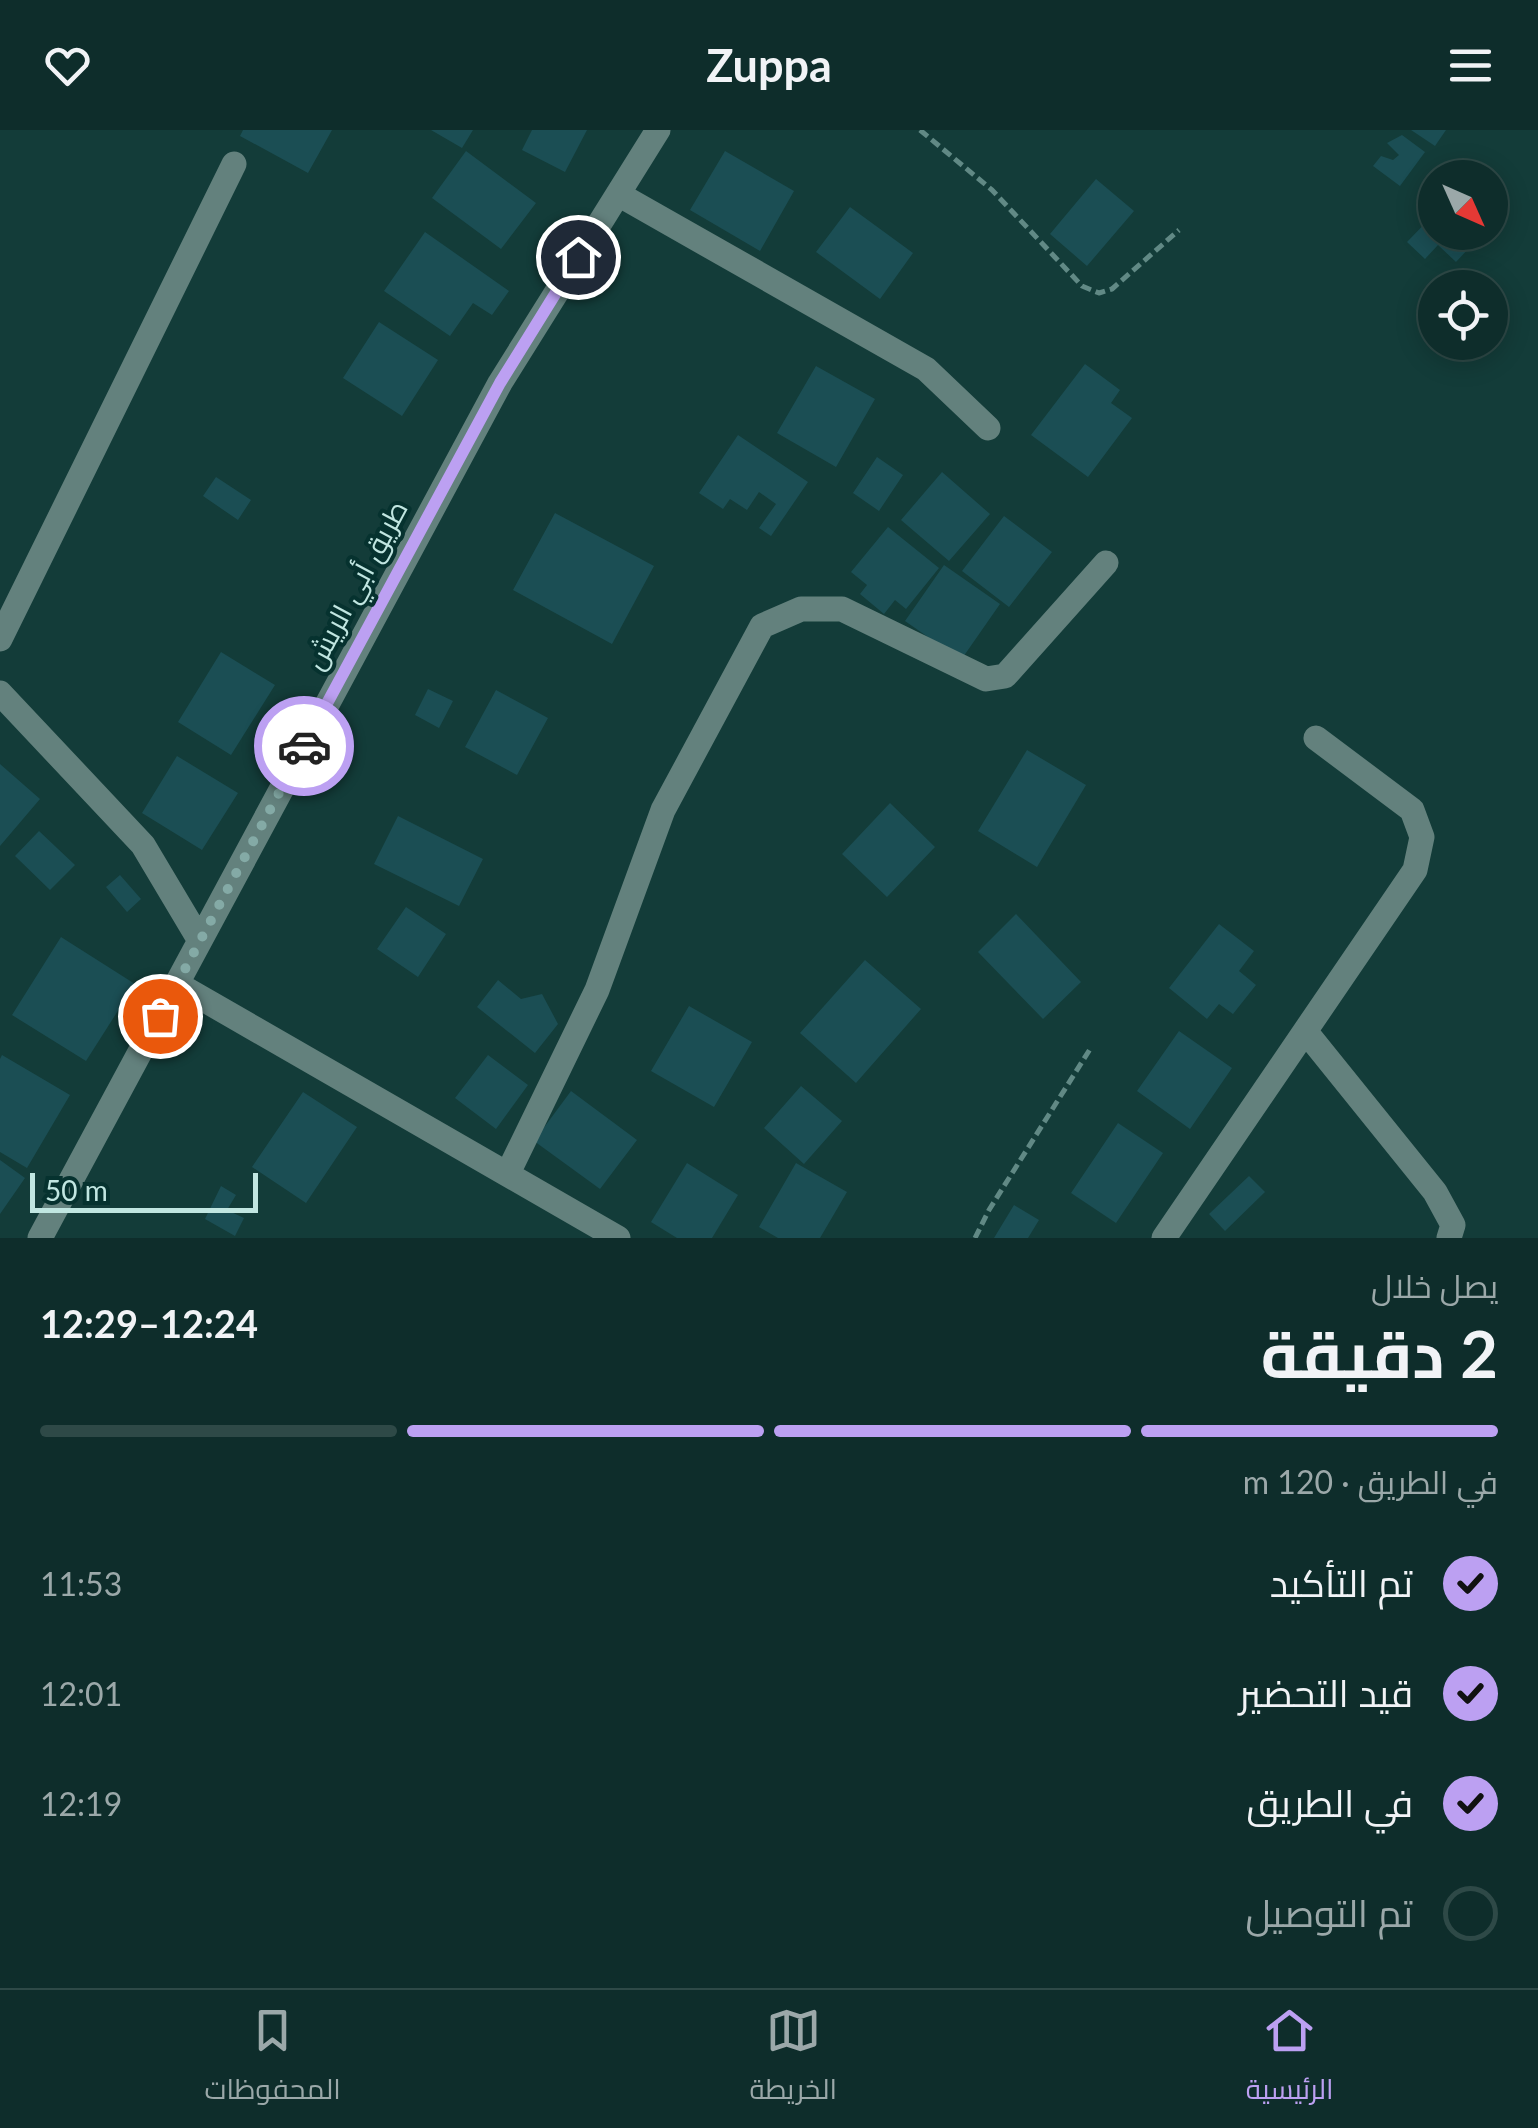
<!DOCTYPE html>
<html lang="ar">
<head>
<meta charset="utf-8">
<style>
  body { margin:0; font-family:Lato,Cairo,sans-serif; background:#1c3937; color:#f1f3f6; direction:rtl; height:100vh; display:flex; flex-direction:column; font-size:38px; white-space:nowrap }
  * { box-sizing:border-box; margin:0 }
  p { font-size:32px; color:#9ba8a9 }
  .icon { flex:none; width:55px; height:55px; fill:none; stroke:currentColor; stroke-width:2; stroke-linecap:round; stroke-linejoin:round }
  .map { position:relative; height:1108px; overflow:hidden; direction:ltr }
  .panel { display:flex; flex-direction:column; background:#0e2d2b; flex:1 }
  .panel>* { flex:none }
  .needle { width:65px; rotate:135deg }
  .controls { position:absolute; left:1418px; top:30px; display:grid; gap:20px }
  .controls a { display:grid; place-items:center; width:90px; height:90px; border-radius:50%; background:#0e2d2b; box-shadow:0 5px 25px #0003,0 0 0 2px #2e4947; font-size:50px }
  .scale { position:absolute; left:30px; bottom:25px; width:228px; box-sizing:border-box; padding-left:10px; border:5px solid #c1e6e1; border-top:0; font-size:28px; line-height:35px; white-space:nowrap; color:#c1e6e1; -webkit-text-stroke:8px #06322f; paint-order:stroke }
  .pin { position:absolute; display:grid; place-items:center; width:85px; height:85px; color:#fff; margin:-42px; border:5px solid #fff; border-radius:50%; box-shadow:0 2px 10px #0007 }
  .courier { position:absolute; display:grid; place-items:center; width:100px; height:100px; margin:-50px; border:8px solid #bca0f2; border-radius:50%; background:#fff; color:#222; box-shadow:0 2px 12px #0007 }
  .headline em { font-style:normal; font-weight:700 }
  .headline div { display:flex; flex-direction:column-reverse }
  .headline { display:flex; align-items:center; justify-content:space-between; height:170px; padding:0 40px }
  h1 { font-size:65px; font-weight:700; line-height:75px }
  .bar { display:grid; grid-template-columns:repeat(4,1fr); gap:15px 10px; align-content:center; height:120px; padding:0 40px }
  .bar i { height:12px; border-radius:8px; background:#2e4947 }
  .bar .selected { background:#bca0f2 }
  .bar p { grid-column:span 4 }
  ol { padding:0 40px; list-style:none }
  li { display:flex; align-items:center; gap:30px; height:110px }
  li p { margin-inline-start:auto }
  li .icon { padding:10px; border-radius:50%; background:#bca0f2; color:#111; stroke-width:4 }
  li:last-child { color:#9ba8a9 }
  li i { width:55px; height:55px; border:5px solid #2e4947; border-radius:50% }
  header { display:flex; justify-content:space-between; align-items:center; height:130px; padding:0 40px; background:#0e2d2b; font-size:45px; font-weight:700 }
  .dock { display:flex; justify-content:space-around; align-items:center; height:140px; border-top:2px solid #2e4947; background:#0e2d2b; font-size:28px; color:#9ba8a9 }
  .dock a { display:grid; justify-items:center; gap:5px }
  .dock .selected { color:#bca0f2 }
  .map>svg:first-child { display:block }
  .building { fill:#1b4e54 }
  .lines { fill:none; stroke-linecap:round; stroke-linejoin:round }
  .path { stroke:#618985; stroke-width:5; stroke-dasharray:10 5; stroke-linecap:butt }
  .minor { stroke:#63817d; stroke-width:25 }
  .done { stroke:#84aaa6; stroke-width:10; stroke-dasharray:0 18 }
  .route { stroke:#bca0f2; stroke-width:12 }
  .labels { text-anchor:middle; stroke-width:8; stroke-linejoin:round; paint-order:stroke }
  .street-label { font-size:28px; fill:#c1e6e1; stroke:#06322f }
</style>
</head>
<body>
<header><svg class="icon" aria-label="menu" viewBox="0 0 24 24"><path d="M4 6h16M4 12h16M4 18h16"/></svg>Zuppa<svg class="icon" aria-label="heart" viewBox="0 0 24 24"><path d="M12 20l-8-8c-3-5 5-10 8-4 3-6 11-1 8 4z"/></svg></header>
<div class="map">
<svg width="1538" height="1108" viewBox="0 0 1538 1108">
  <rect width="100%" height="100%" fill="#133c39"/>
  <path class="building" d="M243,0h89l-24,43 -68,-37z
    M431,0h42l-11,18z
    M532,0h55l-22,42 -43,-22z
    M1411,0h35l-11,16z
    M1402,5l23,17 -25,34 -27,-20 8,-10 12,4 6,-5 -12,-12z
    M466,21l70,52 -35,46 -69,-51z
    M725,21l69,40 -34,60 -70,-41z
    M1096,49l38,32 -47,55 -37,-32z
    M850,77l63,46 -33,46 -64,-47z
    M1435,83v19h49l-28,30 -18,-17 -13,14 -18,-17z
    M425,102l84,59 -17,24 -19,-12 -23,33 -66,-45z
    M379,192l59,38 -36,56 -59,-38z
    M1085,234l35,26 -9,13 21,15 -44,59 -57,-42z
    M816,236l59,33 -39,68 -59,-34z
    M738,305l70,47 -37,54 -12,-8 17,-24 -17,-12 -12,18 -17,-11 -7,10 -24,-16z
    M877,327l26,18 -24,36 -26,-18z
    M942,342l48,42 -41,47 -48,-41z
    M216,347l35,23 -13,20 -35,-24z
    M555,383l99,53 -42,78 -99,-54z
    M1004,386l48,36 -43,55 -47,-36z
    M888,397l51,41 -33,41 -11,-9 -11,14 -24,-20 7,-9 -16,-13z
    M944,435l56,39 -39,56 -56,-39z
    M221,522l54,33 -44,70 -53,-33z
    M428,559l25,12 -14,27 -24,-13z
    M496,560l52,28 -31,57 -52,-28z
    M1027,620l59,35 -49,82 -59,-36z
    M177,626l61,37 -36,57 -60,-37z
    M0,634l40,35 -40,47z
    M890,673l45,44 -48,50 -45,-43z
    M398,686l85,43 -24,47 -85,-42z
    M39,701l36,34 -25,25 -35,-34z
    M120,745l21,24 -14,13 -21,-25z
    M406,777l40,27 -28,43 -41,-28z
    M1016,784l65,68 -38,37 -65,-67z
    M1219,794l35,27 -15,20 17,14 -23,29 -14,-10 -12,15 -38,-31z
    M61,807l74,47 -49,77 -74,-46z
    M865,830l56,49 -65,74 -56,-50z
    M498,850l23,19 21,-5 16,30 -23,29 -58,-46z
    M689,876l63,36 -38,65 -63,-36z
    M1179,901l53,37 -42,61 -53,-38z
    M2,925l68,40 -43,73 -27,-16v-93z
    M488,925l40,30 -32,44 -41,-31z
    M801,956l41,35 -38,43 -40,-36z
    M571,961l66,49 -37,49 -66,-48z
    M303,962l54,35 -51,76 -54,-36z
    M1118,993l45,30 -47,70 -45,-30z
    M0,1030l25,18 -25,36z
    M687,1033l51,32 -26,43h-35l-26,-16z
    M796,1033l51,29 -27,46h-42l-19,-11z
    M1249,1046l16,16 -40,39 -16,-17z
    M221,1056l15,9 -9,15 17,8 -9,18 -30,-17z
    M1014,1075l25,15 -11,18h-34z"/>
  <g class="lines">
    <path class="path" d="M920,0l72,60 90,96 17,7 13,-4 67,-59
      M975,1108l14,-28 103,-164"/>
    <path class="minor" d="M618,64l308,175 62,59
      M0,509l234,-475
      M0,563l143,152 56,94
      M177,854l441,254
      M1306,902l129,160 18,33 -4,13
      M508,1043l89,-183 66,-180 99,-184 39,-17h41l144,70 19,-3 101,-113
      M40,1108l460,-855 158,-253
      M1164,1108l251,-368 7,-33 -10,-27 -96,-72"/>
  </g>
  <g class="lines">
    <path class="done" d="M160,886l144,-270"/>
    <path class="route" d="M304,616l196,-363 78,-126"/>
  </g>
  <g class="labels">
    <g class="street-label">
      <text transform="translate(356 455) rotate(-62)" y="10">طريق أبي الريش</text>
    </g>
  </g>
</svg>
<div class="controls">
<a><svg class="needle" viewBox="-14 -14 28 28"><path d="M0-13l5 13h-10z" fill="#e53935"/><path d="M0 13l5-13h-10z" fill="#9ba8a9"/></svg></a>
<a><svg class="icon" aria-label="locate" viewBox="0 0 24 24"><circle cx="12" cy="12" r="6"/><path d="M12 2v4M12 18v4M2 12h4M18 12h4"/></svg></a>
</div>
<div class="scale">50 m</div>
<div class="pin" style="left:160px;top:886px;background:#ea580c"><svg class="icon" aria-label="bag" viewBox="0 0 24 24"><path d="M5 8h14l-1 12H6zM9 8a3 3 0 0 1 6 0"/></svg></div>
<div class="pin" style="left:578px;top:127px;background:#1f2937"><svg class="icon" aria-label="home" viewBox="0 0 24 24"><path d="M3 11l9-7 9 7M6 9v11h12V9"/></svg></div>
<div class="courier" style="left:304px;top:616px"><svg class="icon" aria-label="car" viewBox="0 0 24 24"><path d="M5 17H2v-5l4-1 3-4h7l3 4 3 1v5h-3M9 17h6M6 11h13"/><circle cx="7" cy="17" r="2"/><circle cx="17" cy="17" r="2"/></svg></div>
</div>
<section class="panel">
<div class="headline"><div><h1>2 دقيقة</h1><p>يصل خلال</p></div><em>12:24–12:29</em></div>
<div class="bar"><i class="selected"></i><i class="selected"></i><i class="selected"></i><i></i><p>في الطريق · 120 m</p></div>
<ol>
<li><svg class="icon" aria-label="check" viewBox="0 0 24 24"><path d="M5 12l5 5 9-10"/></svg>تم التأكيد<p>11:53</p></li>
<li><svg class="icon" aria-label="check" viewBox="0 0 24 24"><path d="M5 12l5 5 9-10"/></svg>قيد التحضير<p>12:01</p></li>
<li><svg class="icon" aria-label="check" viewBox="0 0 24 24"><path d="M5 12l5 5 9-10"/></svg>في الطريق<p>12:19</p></li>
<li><i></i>تم التوصيل</li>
</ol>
</section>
<nav class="dock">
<a class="selected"><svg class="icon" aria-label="home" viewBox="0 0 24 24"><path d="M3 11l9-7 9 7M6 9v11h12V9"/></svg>الرئيسية</a>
<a><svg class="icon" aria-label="map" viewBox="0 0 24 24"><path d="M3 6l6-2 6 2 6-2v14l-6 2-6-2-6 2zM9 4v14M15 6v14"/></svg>الخريطة</a>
<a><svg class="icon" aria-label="saved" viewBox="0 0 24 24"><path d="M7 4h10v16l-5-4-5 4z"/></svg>المحفوظات</a>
</nav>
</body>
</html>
